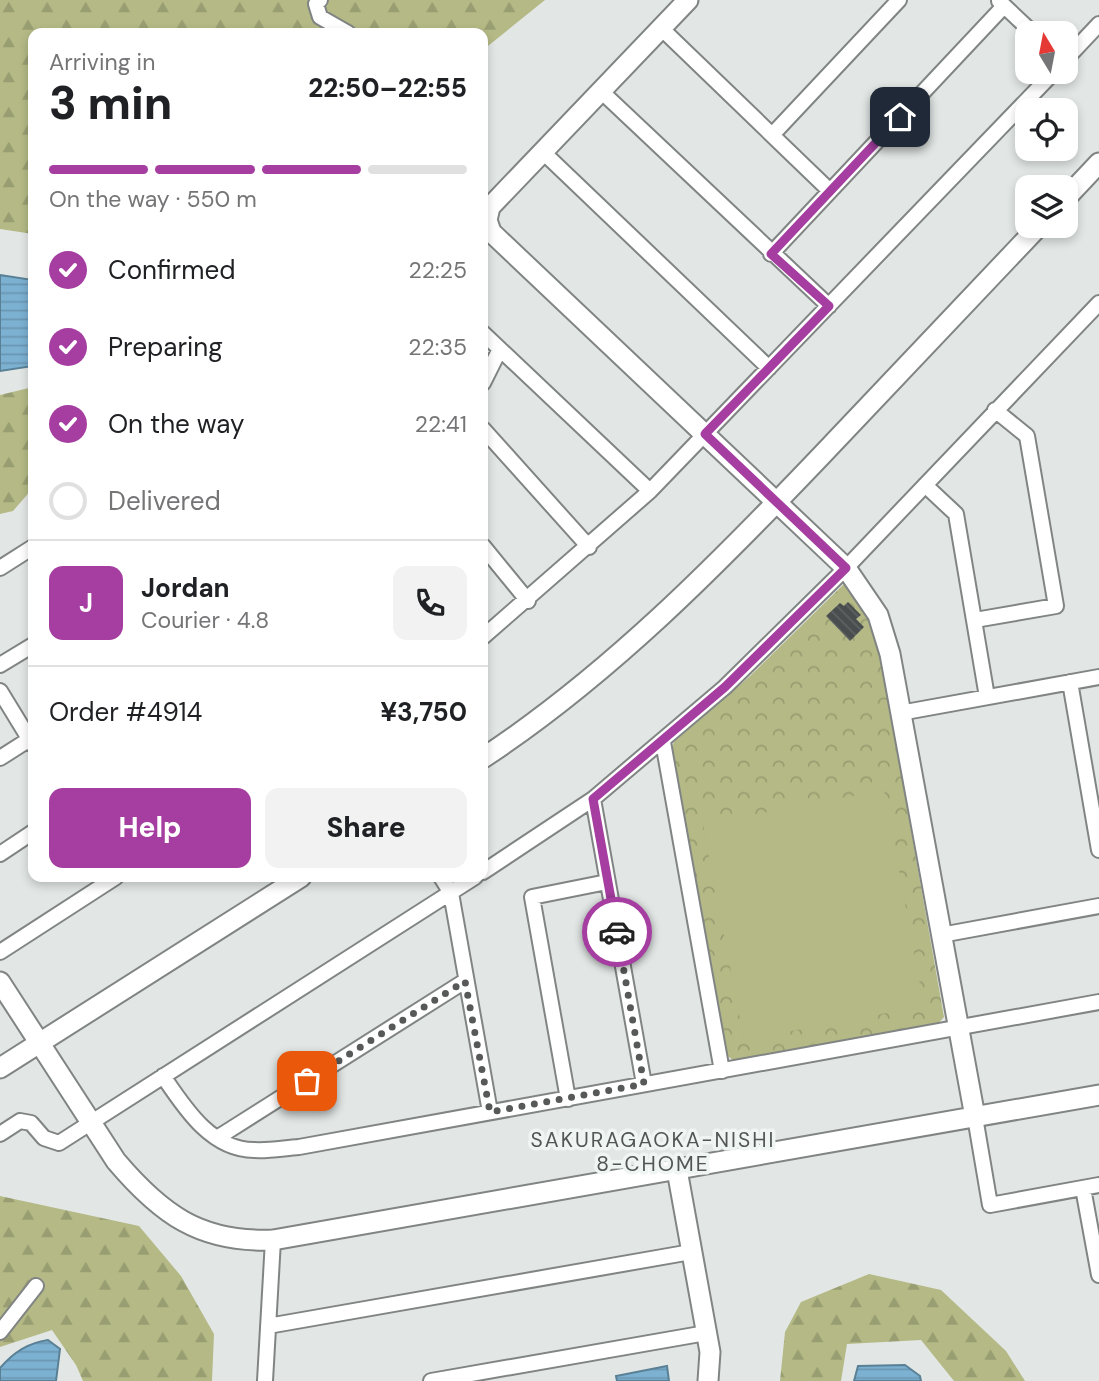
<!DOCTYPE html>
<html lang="en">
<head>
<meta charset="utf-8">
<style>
  body { margin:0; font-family:"DM Sans",sans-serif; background:#f2f2f2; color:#202124; height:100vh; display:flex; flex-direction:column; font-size:26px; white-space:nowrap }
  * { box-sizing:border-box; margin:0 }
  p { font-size:23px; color:#757577 }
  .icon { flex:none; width:38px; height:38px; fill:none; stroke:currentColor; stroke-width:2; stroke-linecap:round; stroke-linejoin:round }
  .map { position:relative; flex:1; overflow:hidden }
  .drawer { position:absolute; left:28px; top:28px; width:460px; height:854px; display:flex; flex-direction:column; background:#fff; border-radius:14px; box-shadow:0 4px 10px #0003 }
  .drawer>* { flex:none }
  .needle { width:46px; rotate:350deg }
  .tools { position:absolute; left:1015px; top:21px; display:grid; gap:14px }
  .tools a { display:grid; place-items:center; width:63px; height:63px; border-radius:14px; background:#fff; box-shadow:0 4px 10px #0003; font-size:35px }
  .pin { position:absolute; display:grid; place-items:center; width:60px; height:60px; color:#fff; margin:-30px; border-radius:14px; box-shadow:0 4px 10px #0006 }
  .courier { position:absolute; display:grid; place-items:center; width:70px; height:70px; margin:-35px; border:5px solid #a53ea0; border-radius:50%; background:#fff; color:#222; box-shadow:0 2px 9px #0007 }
  .summary em { font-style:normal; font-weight:800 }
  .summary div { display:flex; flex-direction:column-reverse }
  .summary { display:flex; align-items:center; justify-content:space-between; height:119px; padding:0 21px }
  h1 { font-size:46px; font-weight:800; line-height:52px }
  .bar { display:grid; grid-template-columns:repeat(4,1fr); gap:10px 7px; align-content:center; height:84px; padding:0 21px }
  .bar i { height:9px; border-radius:5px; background:#e0e0e0 }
  .bar .current { background:#a53ea0 }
  .bar p { grid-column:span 4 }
  .line { display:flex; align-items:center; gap:18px; padding:0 21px; border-top:2px solid #e0e0e0 }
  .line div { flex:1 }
  .round { display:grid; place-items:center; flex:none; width:74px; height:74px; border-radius:14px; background:#f2f2f2 }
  ol { padding:0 21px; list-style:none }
  li { display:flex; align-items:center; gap:21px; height:77px }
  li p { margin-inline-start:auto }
  li .icon { padding:7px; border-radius:50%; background:#a53ea0; color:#fff; stroke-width:4 }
  li:last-child { color:#757577 }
  li i { width:38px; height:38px; border:4px solid #e0e0e0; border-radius:50% }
  .action { display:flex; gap:14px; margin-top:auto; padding:14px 21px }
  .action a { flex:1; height:80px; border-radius:14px; background:#a53ea0; color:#fff; font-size:28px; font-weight:800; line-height:80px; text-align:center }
  .action a+a { background:#f2f2f2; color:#202124 }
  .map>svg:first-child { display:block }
  .forest { fill:url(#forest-firs) }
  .park { fill:url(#park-crowns) }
  .pitch { fill:#b4b985 }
  .water { fill:url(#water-rules); stroke:#5a8096; stroke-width:2 }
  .building { fill:url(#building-back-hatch) }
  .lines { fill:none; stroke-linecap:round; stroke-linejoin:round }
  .street-casing { stroke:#808584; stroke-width:18 }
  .secondary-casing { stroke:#808584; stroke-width:23 }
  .street { stroke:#fff; stroke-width:14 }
  .secondary { stroke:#fff; stroke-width:19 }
  .done { stroke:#565957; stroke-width:7; stroke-dasharray:0 12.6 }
  .route { stroke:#a53ea0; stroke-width:9 }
  .labels { text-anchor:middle; stroke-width:7; stroke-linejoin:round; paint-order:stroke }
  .neighbourhood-label { font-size:21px; letter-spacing:2px; fill:#525755; stroke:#eff5f3 }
</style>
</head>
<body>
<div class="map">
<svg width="1099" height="1381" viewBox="0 0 1099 1381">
  <defs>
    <pattern id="forest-firs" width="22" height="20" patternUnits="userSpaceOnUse" patternTransform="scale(1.75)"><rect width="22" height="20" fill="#b4b985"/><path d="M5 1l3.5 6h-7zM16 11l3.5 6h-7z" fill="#999e72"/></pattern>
    <pattern id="park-crowns" width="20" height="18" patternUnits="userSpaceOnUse" patternTransform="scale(1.75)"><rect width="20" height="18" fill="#b4b985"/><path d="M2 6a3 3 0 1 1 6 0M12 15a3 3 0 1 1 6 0" fill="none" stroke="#999e72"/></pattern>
    <pattern id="water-rules" width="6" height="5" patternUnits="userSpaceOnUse" patternTransform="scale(1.75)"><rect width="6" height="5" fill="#7cb1d2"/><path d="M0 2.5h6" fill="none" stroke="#6a97b3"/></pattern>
    <pattern id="building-back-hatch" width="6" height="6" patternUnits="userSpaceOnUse" patternTransform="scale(1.75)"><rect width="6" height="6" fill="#494d4e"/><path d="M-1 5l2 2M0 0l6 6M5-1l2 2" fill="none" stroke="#5f6263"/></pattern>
  </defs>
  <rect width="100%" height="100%" fill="#e2e7e5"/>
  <path class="forest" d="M0,0h545l-62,50v-17h-450v201l-33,-5z
    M33,387v101l-20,23 -13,3v-119z
    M0,1196l139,30 42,50 33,58 -2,47h-129l-7,-16 -24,-35 -52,17z
    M869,1274l72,16 65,61 19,30h-71l-33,-41 -74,4 -6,37h-61l5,-49 16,-30z"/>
  <path class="park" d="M844,584l18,19 14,29 68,385 -8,9 -200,36 -10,-7 -56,-303 4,-10 76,-66z"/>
  <path class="pitch" d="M884,790l40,216 -180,34 -41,-216z"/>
  <path class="water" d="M0,275l33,5v86l-33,5z
    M48,1340l12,9 -4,32h-56v-13c14,-16 28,-25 48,-28z
    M905,1365l15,11 1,5h-67l4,-15z
    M667,1366l2,15h-52l-1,-5z"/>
  <path class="building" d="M848,602l13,13 -5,4 8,8 -14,14 -24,-25 14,-13 4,3z"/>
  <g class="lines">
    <defs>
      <path id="street" d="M320,0l-4,4 4,13 28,16
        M999,1l34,32
        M661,28l169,163
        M1066,59l33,-35
        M602,92l227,214
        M773,134l126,-134
        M544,153l225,215
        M771,254l233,-248
        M483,333l167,158
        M483,383l17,-34
        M483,429l106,118
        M925,485l31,29 31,183
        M483,546l45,55
        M0,568l33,-21
        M975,620l81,-14 -29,-170 -32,-26
        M483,637l167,-146 404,-419
        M0,665l33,-20
        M1070,682l29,168
        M0,691l33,54
        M900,713l199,-36
        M663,742l59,329
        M0,758l33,-21
        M593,799l51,285
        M0,854l33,-22
        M483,872l110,-73 132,-112 121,-119 253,-265
        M441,877l10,16 39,219
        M941,935l158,-29
        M0,952l116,-75
        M163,1076c21,31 48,74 91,74 15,1 30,-2 45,-3l800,-145
        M568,1099l-36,-202 75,-15
        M975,1117l15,88 109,-20
        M0,1134l20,-13 11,2 13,15 15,5 416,-266
        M217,1138l248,-157
        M1083,1188l16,87
        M268,1326l423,-74
        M0,1332l36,-46
        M265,1381l8,-141
        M431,1381l275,-48"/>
      <path id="secondary" d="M688,0l-198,207 -3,13 4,12 355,336 32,47 12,39 85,463
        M1066,198l33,-35
        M483,758c126,-83 234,-193 338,-302 73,-77 145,-154 218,-230
        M0,982l116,179c45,53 84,82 157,79l826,-145
        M0,1068l301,-191
        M677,1170l33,182 -2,29"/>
    </defs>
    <use href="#street" class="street-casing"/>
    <use href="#secondary" class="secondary-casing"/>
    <use href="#street" class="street"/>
    <use href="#secondary" class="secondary"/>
  </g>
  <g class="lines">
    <path class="done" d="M307,1081l158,-100 25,131 154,-28 -27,-152"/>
    <path class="route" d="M617,932l-24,-133 132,-112 121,-119 -141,-134 124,-128 -58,-52 129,-137"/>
  </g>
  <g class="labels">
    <g class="neighbourhood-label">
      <text x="653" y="1147">SAKURAGAOKA-NISHI<tspan x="653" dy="24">8-CHOME</tspan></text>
    </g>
  </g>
</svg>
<div class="tools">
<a><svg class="needle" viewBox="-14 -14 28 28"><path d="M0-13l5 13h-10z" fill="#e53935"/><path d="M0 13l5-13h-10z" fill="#757577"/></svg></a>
<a><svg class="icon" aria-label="locate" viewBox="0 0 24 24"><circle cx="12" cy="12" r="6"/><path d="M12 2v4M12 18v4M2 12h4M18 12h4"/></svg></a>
<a><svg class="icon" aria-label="layers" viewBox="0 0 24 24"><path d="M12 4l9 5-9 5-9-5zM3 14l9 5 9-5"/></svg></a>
</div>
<div class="pin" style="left:307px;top:1081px;background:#ea580c"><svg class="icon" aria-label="bag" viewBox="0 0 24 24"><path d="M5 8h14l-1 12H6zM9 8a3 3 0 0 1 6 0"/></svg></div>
<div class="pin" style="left:900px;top:117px;background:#1f2937"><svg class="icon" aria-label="home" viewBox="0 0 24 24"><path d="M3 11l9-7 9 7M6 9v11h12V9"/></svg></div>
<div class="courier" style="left:617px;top:932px"><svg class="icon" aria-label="car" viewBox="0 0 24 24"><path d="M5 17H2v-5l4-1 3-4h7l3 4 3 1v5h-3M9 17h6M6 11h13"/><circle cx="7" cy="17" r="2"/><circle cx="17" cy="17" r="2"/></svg></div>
<section class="drawer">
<div class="summary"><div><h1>3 min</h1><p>Arriving in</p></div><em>22:50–22:55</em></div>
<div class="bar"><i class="current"></i><i class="current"></i><i class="current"></i><i></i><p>On the way · 550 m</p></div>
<ol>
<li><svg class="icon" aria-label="check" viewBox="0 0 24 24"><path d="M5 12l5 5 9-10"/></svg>Confirmed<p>22:25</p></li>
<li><svg class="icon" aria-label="check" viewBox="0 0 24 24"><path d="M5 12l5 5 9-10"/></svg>Preparing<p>22:35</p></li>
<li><svg class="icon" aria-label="check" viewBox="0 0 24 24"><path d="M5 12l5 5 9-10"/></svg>On the way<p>22:41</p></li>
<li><i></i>Delivered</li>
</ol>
<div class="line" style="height:126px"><b class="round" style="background:#a53ea0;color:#fff">J</b><div><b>Jordan</b><p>Courier · 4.8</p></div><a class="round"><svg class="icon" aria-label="phone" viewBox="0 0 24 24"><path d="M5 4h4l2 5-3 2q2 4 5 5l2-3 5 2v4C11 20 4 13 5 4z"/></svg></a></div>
<div class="line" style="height:91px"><div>Order #4914</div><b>¥3,750</b></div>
<div class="action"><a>Help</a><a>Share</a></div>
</section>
</div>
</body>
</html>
